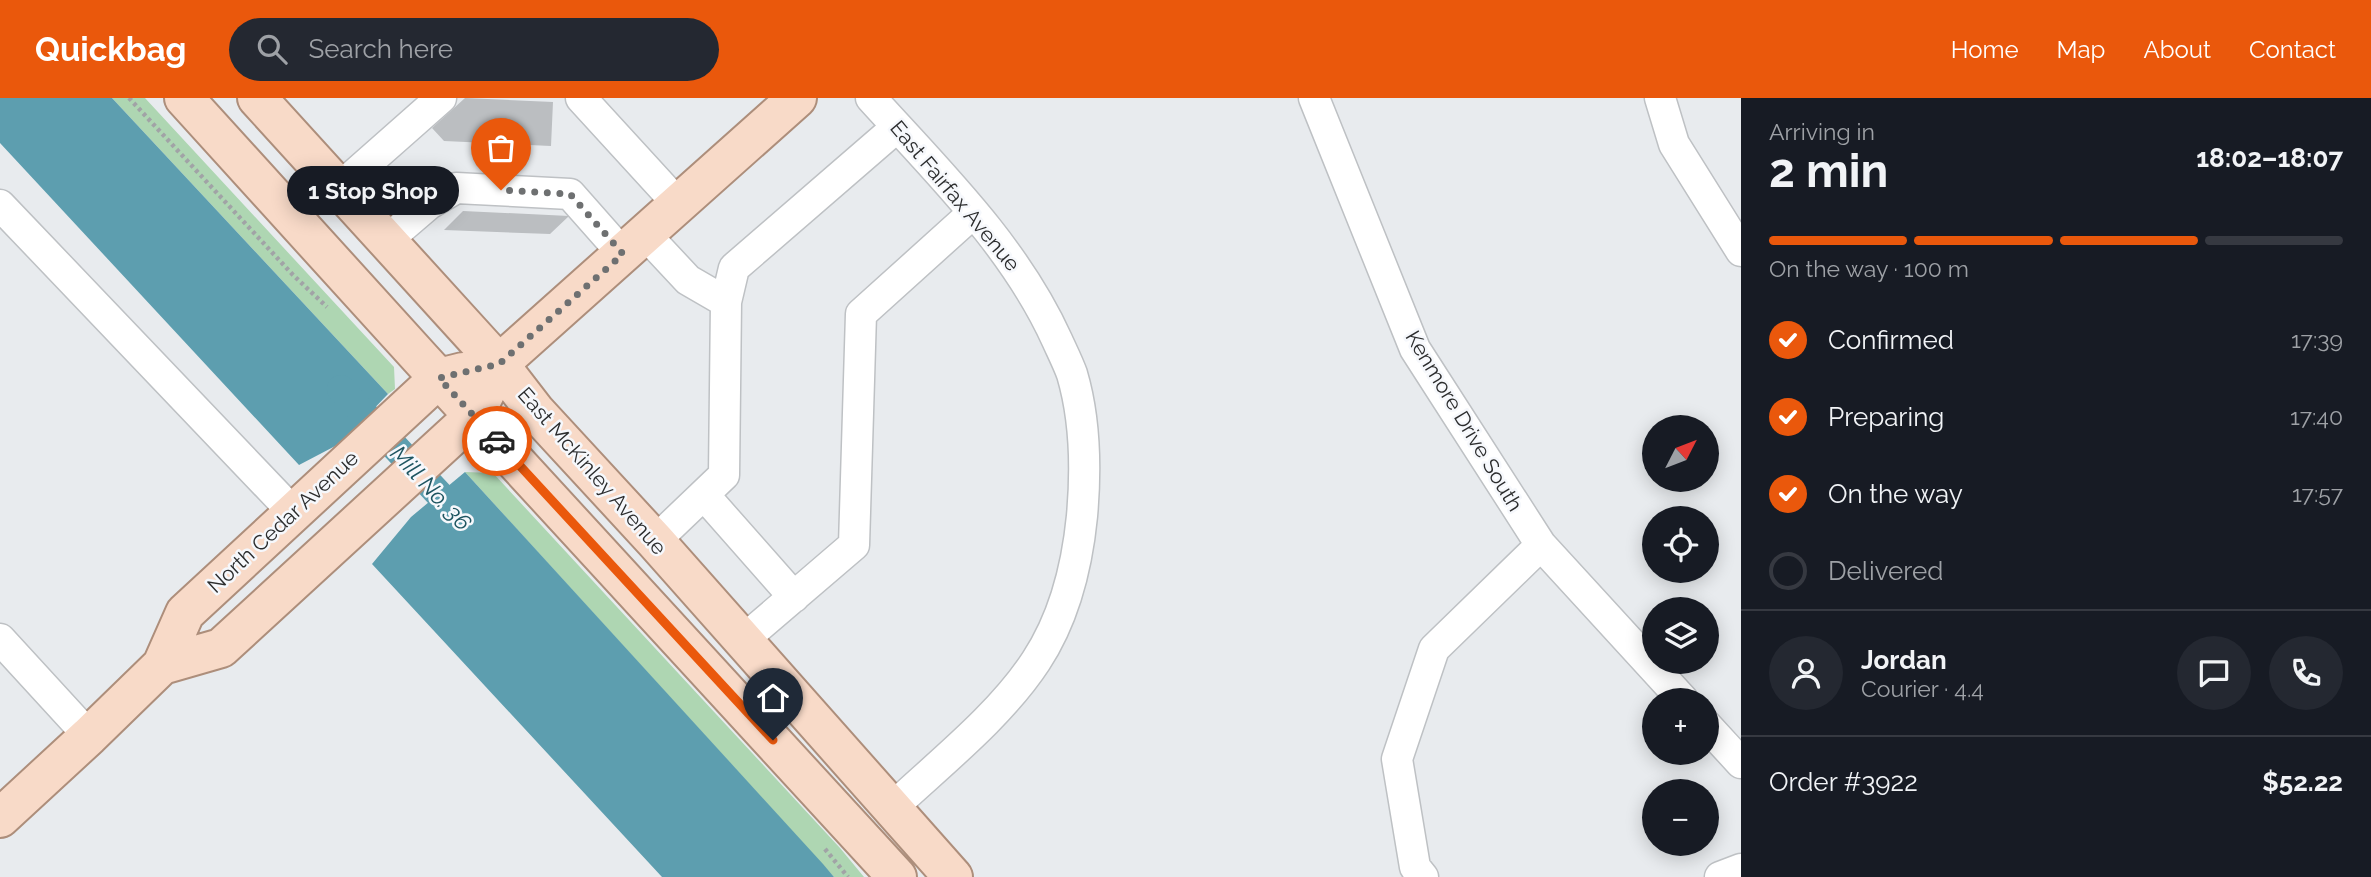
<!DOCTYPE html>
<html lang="en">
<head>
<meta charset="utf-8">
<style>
  body { margin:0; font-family:Raleway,sans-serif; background:#242831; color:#f1f3f6; height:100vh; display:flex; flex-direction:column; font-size:26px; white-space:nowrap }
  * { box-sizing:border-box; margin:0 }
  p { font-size:23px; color:#9ea1a6 }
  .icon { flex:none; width:38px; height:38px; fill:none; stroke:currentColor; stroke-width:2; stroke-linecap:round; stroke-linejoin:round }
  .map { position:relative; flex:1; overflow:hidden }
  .side { display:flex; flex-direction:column; background:#171b24; width:630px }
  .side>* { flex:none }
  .needle { width:46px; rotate:48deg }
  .controls { position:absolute; left:1642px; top:317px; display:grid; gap:14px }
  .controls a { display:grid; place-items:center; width:77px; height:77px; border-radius:50%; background:#171b24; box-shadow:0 4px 18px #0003; font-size:35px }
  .pin { position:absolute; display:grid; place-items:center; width:60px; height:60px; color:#fff; margin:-72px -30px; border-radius:50% 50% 50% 0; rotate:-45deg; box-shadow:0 0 7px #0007 }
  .pin .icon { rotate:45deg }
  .courier { position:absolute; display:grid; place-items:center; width:70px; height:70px; margin:-35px; border:5px solid #ea580c; border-radius:50%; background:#fff; color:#222; box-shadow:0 2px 9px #0007 }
  .bubble { position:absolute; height:49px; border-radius:24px; background:#171b24; box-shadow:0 4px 18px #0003; font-size:23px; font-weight:700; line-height:49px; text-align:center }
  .summary em { font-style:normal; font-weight:700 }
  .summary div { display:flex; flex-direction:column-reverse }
  .summary { display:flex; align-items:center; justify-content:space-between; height:119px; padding:0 28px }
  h1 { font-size:46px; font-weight:700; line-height:52px }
  .bar { display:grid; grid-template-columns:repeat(4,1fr); gap:10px 7px; align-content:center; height:84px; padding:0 28px }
  .bar i { height:9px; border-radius:5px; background:#363941 }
  .bar .current { background:#ea580c }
  .bar p { grid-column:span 4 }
  .line { display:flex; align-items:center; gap:18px; padding:0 28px; border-top:2px solid #363941 }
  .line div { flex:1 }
  .round { display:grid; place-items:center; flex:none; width:74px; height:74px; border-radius:37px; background:#242831 }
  ol { padding:0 28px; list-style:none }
  li { display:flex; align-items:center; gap:21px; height:77px }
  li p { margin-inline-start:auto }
  li .icon { padding:7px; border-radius:50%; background:#ea580c; color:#fff; stroke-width:4 }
  li:last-child { color:#9ea1a6 }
  li i { width:38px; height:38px; border:4px solid #363941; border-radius:50% }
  header { display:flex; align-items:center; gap:42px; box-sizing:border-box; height:98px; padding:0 35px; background:#ea580c; color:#fff }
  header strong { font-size:33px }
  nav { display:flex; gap:38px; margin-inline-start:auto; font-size:24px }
  .search { width:490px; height:63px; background:#242831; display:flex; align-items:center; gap:18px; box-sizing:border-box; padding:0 24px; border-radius:38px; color:#9ea1a6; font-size:26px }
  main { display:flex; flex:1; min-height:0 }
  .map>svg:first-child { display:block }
  .green { fill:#aed6b2 }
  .water { fill:#5d9eaf }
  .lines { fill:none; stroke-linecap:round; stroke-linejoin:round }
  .canal { stroke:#5d9eaf; stroke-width:28 }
  .building { fill:#bbbec1 }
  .minor-casing { stroke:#bec1c4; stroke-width:33 }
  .major-casing { stroke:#ad8e7b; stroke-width:42 }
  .path { stroke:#a1a3a6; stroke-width:4.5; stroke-dasharray:3.5 3.5; stroke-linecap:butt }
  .minor { stroke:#fff; stroke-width:30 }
  .major { stroke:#f8dac8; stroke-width:38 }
  .done { stroke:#6e7071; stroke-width:7; stroke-dasharray:0 12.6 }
  .route { stroke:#ea580c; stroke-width:9 }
  .labels { text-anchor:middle; stroke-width:5; stroke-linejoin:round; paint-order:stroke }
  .street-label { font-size:21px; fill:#2c2d2e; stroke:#f6f8fc }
  .water-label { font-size:23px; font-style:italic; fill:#1e5561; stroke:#f6f8fc }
</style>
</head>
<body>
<header>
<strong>Quickbag</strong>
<div class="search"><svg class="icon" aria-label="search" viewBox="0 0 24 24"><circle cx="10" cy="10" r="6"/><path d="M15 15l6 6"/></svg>Search here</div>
<nav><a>Home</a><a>Map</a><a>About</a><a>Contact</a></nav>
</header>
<main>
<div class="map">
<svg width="1741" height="779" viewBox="0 0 1741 779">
  <rect width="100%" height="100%" fill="#e8ebee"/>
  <path class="green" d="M112,0h33l249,269 1,22 -7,5z
    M465,374l28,1 347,375 24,29h-30z"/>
  <path class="water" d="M0,0h112l276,296 -47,49 -42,22 -299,-322z
    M465,374l358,392 11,13h-172l-290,-313 39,-47z"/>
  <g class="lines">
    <path class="canal" d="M341,291l122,131"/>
  </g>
  <path class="building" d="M465,0l88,4 -2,44 -107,-5 -12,-13z
    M463,113l106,5 -19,18 -106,-4z"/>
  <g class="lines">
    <defs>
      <path id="minor" d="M581,0l97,106
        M871,0c68,75 144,149 186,242 5,11 11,23 15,34 13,44 14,97 10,142 -5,51 -17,101 -46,145 -36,55 -96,102 -144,147
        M1314,0l101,251 126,196 142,155
        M1660,0l14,46 67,107
        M339,90l102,-90
        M0,107l293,307
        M645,136l43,46 38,22
        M387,142l42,-36 27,-16 114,6 53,60
        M704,397l90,102
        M655,443l69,-66 2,-173 8,-34 163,-141
        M0,541l89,97
        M742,543l112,-96 7,-231 112,-101
        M1706,627l35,38
        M1423,779l-8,-10 -18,-108 37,-110 107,-104
        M1720,779l21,-8"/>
      <path id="major" d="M184,0l238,262 475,517
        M257,0l242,266 37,48 119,129 298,336
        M162,567l59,-17 253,-232 25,-52 298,-266
        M0,720l89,-82 73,-71 23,-52 254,-235 24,-6"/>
    </defs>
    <use href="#minor" class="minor-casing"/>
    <use href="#major" class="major-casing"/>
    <path class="path" d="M129,0l164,177 34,32
      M825,751l23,28"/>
    <use href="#minor" class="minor"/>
    <use href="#major" class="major"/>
  </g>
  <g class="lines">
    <path class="done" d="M497,343l-58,-63 60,-14 124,-110 -53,-60 -69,-4"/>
    <path class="route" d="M497,343l276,299"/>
  </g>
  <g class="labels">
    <g class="street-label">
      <text transform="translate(955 98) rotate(50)" y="7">East Fairfax Avenue</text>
      <text transform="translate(1464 323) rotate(59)" y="7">Kenmore Drive South</text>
      <text transform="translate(592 373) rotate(49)" y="7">East McKinley Avenue</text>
      <text transform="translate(283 424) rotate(-43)" y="7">North Cedar Avenue</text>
    </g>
    <g class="water-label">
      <text transform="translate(431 390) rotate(47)" y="8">Mill No. 36</text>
    </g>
  </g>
</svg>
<div class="controls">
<a><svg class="needle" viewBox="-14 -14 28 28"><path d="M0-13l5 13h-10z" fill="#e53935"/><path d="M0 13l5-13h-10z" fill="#9ea1a6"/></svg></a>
<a><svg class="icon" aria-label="locate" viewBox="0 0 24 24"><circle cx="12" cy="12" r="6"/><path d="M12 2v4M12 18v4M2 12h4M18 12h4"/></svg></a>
<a><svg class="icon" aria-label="layers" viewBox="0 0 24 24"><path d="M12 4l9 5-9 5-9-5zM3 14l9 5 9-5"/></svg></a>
<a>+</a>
<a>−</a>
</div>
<div class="pin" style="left:501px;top:92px;background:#ea580c"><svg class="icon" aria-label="bag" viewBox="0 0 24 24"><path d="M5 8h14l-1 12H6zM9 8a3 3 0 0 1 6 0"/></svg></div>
<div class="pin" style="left:773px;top:642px;background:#1f2937"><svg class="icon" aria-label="home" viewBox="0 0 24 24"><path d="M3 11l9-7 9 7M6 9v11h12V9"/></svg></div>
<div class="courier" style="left:497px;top:343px"><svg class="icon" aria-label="car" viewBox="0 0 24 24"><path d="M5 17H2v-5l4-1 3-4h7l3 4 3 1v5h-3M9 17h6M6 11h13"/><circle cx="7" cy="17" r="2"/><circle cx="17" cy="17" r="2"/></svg></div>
<div class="bubble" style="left:287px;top:68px;width:172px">1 Stop Shop</div>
</div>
<section class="side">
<div class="summary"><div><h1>2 min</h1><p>Arriving in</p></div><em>18:02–18:07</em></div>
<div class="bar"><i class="current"></i><i class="current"></i><i class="current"></i><i></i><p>On the way · 100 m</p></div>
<ol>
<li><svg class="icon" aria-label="check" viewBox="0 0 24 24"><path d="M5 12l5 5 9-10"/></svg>Confirmed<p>17:39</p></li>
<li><svg class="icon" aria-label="check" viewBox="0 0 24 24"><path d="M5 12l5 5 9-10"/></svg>Preparing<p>17:40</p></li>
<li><svg class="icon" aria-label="check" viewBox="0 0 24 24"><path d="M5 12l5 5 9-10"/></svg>On the way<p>17:57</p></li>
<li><i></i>Delivered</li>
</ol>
<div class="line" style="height:126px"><a class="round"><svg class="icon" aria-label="person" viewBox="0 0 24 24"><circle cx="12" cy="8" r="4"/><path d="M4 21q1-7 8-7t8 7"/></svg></a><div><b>Jordan</b><p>Courier · 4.4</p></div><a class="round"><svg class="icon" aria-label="chat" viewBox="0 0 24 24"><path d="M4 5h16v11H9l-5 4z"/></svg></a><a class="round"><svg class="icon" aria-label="phone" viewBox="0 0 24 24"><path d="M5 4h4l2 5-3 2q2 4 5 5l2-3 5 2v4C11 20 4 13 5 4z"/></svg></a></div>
<div class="line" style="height:91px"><div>Order #3922</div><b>$52.22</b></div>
</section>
</main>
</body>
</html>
